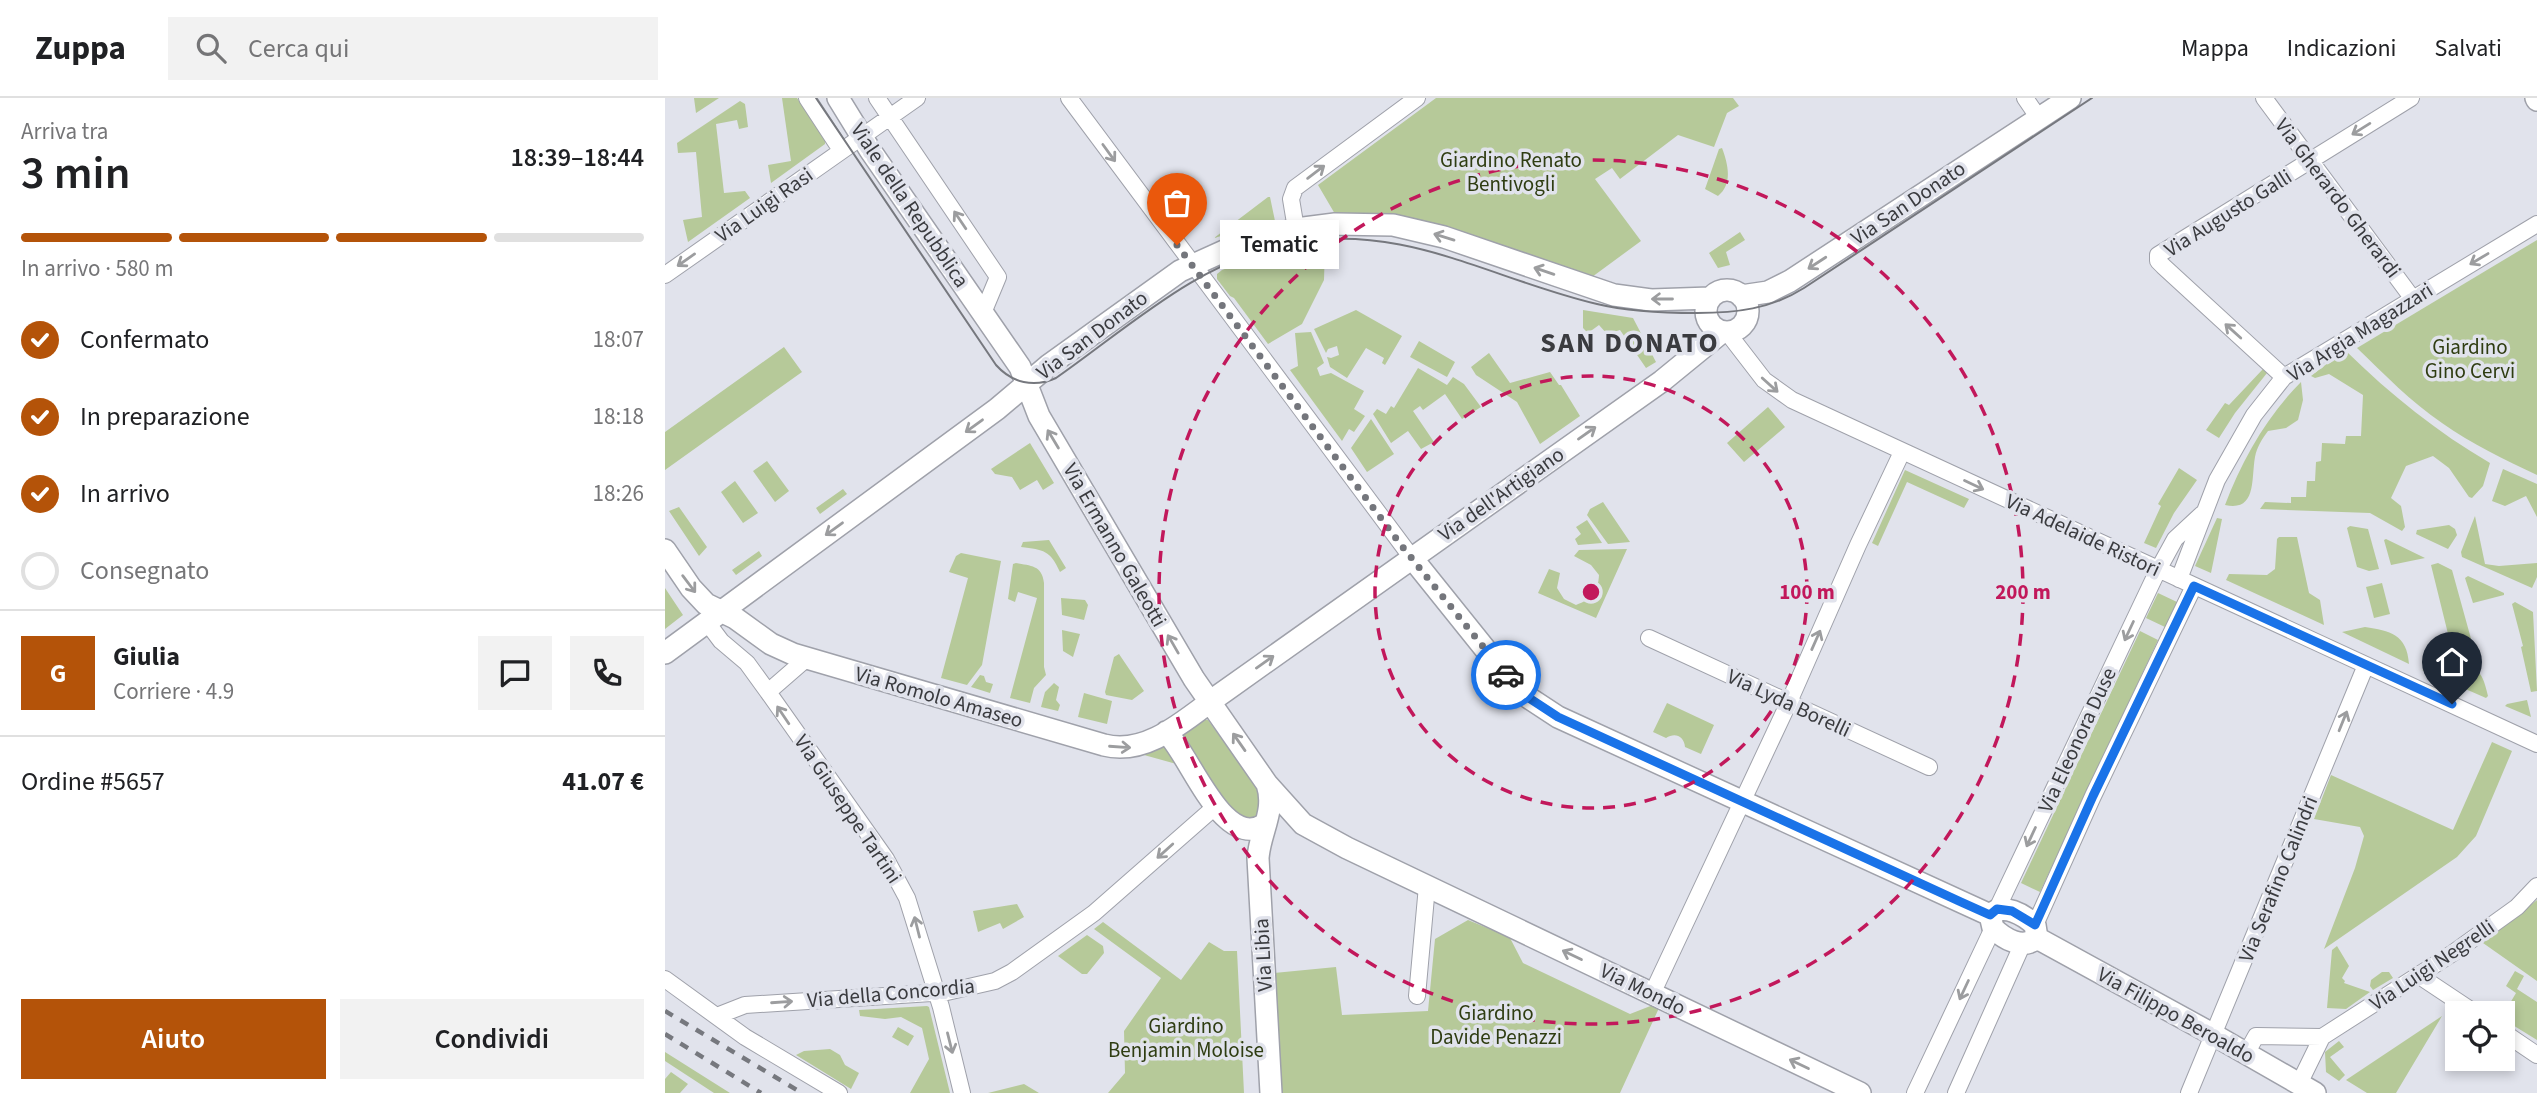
<!DOCTYPE html>
<html lang="it">
<head>
<meta charset="utf-8">
<style>
  body { margin:0; font-family:"Source Sans 3",sans-serif; background:#f2f2f2; color:#202124; height:100vh; display:flex; flex-direction:column; font-size:26px; white-space:nowrap }
  * { box-sizing:border-box; margin:0 }
  p { font-size:23px; color:#757577 }
  .icon { flex:none; width:38px; height:38px; fill:none; stroke:currentColor; stroke-width:2; stroke-linecap:round; stroke-linejoin:round }
  .map { position:relative; flex:1; overflow:hidden }
  .drawer { display:flex; flex-direction:column; background:#fff; width:665px }
  .drawer>* { flex:none }
  .fabs { position:absolute; left:1780px; top:903px; display:grid; gap:14px }
  .fabs a { display:grid; place-items:center; width:70px; height:70px; border-radius:0px; background:#fff; box-shadow:0 4px 10px #0003; font-size:35px }
  .pin { position:absolute; display:grid; place-items:center; width:60px; height:60px; color:#fff; margin:-72px -30px; border-radius:50% 50% 50% 0; rotate:-45deg; box-shadow:0 0 7px #0007 }
  .pin .icon { rotate:45deg }
  .courier { position:absolute; display:grid; place-items:center; width:70px; height:70px; margin:-35px; border:5px solid #1a73e8; border-radius:50%; background:#fff; color:#222; box-shadow:0 2px 9px #0007 }
  .bubble { position:absolute; height:49px; border-radius:0px; background:#fff; box-shadow:0 4px 10px #0003; font-size:23px; font-weight:600; line-height:49px; text-align:center }
  .summary em { font-style:normal; font-weight:600 }
  .summary div { display:flex; flex-direction:column-reverse }
  .summary { display:flex; align-items:center; justify-content:space-between; height:119px; padding:0 21px }
  h1 { font-size:46px; font-weight:600; line-height:52px }
  .bar { display:grid; grid-template-columns:repeat(4,1fr); gap:10px 7px; align-content:center; height:84px; padding:0 21px }
  .bar i { height:9px; border-radius:5px; background:#e0e0e0 }
  .bar .selected { background:#b45309 }
  .bar p { grid-column:span 4 }
  .line { display:flex; align-items:center; gap:18px; padding:0 21px; border-top:2px solid #e0e0e0 }
  .line div { flex:1 }
  .round { display:grid; place-items:center; flex:none; width:74px; height:74px; border-radius:0px; background:#f2f2f2 }
  ol { padding:0 21px; list-style:none }
  li { display:flex; align-items:center; gap:21px; height:77px }
  li p { margin-inline-start:auto }
  li .icon { padding:7px; border-radius:50%; background:#b45309; color:#fff; stroke-width:4 }
  li:last-child { color:#757577 }
  li i { width:38px; height:38px; border:4px solid #e0e0e0; border-radius:50% }
  .primary-button { display:flex; gap:14px; margin-top:auto; padding:14px 21px }
  .primary-button a { flex:1; height:80px; border-radius:0px; background:#b45309; color:#fff; font-size:28px; font-weight:600; line-height:80px; text-align:center }
  .primary-button a+a { background:#f2f2f2; color:#202124 }
  header { display:flex; align-items:center; gap:42px; box-sizing:border-box; height:98px; padding:0 35px; background:#fff; border-bottom:2px solid #e0e0e0 }
  header strong { font-size:33px }
  nav { display:flex; gap:38px; margin-inline-start:auto; font-size:24px }
  .search { width:490px; height:63px; background:#f2f2f2; display:flex; align-items:center; gap:18px; box-sizing:border-box; padding:0 24px; border-radius:0px; color:#757577; font-size:26px }
  main { display:flex; flex:1; min-height:0 }
  .map>svg:first-child { display:block }
  .green { fill:#b6c999 }
  .lines { fill:none; stroke-linecap:round; stroke-linejoin:round }
  .street-casing { stroke:#9fa1aa; stroke-width:18 }
  .secondary-casing { stroke:#9fa1aa; stroke-width:24 }
  .street { stroke:#fff; stroke-width:16 }
  .secondary { stroke:#fff; stroke-width:21 }
  .tram { stroke:#76787e; stroke-width:2 }
  .rail { stroke:#76787e; stroke-width:4.5; stroke-dasharray:9 9; stroke-linecap:butt }
  .oneway { stroke:#9c9d9f }
  .done { stroke:#74767c; stroke-width:7; stroke-dasharray:0 12.6 }
  .route { stroke:#1a73e8; stroke-width:9 }
  .ring { fill:none; stroke:#c2185b; stroke-width:3.5; stroke-dasharray:12 9 }
  .labels { text-anchor:middle; stroke-width:7; stroke-linejoin:round; paint-order:stroke }
  .park-label { font-size:21px; fill:#2f3d12; stroke:#e1e3ec }
  .street-label { font-size:21px; fill:#3a3b3f; stroke:#e1e3ec }
  .district-label { font-size:28px; font-weight:bold; letter-spacing:2px; fill:#3a3b3f; stroke:#e1e3ec }
  .centre { fill:#c2185b; stroke:#e1e3ec; stroke-width:3.5 }
  .ring-label { font-size:21px; text-anchor:middle; font-weight:bold; fill:#c2185b; stroke:#e1e3ec; stroke-width:7; stroke-linejoin:round; paint-order:stroke }
</style>
</head>
<body>
<header>
<strong>Zuppa</strong>
<div class="search"><svg class="icon" aria-label="search" viewBox="0 0 24 24"><circle cx="10" cy="10" r="6"/><path d="M15 15l6 6"/></svg>Cerca qui</div>
<nav><a>Mappa</a><a>Indicazioni</a><a>Salvati</a></nav>
</header>
<main>
<section class="drawer">
<div class="summary"><div><h1>3 min</h1><p>Arriva tra</p></div><em>18:39–18:44</em></div>
<div class="bar"><i class="selected"></i><i class="selected"></i><i class="selected"></i><i></i><p>In arrivo · 580 m</p></div>
<ol>
<li><svg class="icon" aria-label="check" viewBox="0 0 24 24"><path d="M5 12l5 5 9-10"/></svg>Confermato<p>18:07</p></li>
<li><svg class="icon" aria-label="check" viewBox="0 0 24 24"><path d="M5 12l5 5 9-10"/></svg>In preparazione<p>18:18</p></li>
<li><svg class="icon" aria-label="check" viewBox="0 0 24 24"><path d="M5 12l5 5 9-10"/></svg>In arrivo<p>18:26</p></li>
<li><i></i>Consegnato</li>
</ol>
<div class="line" style="height:126px"><b class="round" style="background:#b45309;color:#fff">G</b><div><b>Giulia</b><p>Corriere · 4.9</p></div><a class="round"><svg class="icon" aria-label="chat" viewBox="0 0 24 24"><path d="M4 5h16v11H9l-5 4z"/></svg></a><a class="round"><svg class="icon" aria-label="phone" viewBox="0 0 24 24"><path d="M5 4h4l2 5-3 2q2 4 5 5l2-3 5 2v4C11 20 4 13 5 4z"/></svg></a></div>
<div class="line" style="height:91px"><div>Ordine #5657</div><b>41.07 €</b></div>
<div class="primary-button"><a>Aiuto</a><a>Condividi</a></div>
</section>
<div class="map">
<svg width="1872" height="995" viewBox="0 0 1872 995">
  <rect width="100%" height="100%" fill="#e1e3ec"/>
  <path class="green" d="M29,0h25l-23,15z
    M117,0h15l28,41v5l-54,39 -3,-18 23,-4z
    M771,0h297l6,8 -12,7 -13,34 -36,-12 -58,44 -8,-11 -17,11 46,62 -49,36 -197,-61 -60,-2 -17,-29z
    M75,3l5,3 3,23 -9,2 -2,-9 -21,4 8,69 21,-2 5,7 -62,44 -5,-22 19,-3 -6,-65 -18,1 -1,-10z
    M1057,50c6,16 11,36 -4,48l-13,-7 14,-40z
    M603,99h2l5,24 -61,17z
    M1075,134l5,8 -19,12 4,13 -12,3 -9,-15z
    M1872,142v235c-32,-15 -65,-31 -95,-52 -31,-21 -58,-49 -85,-75z
    M637,148l23,1 -1,33 -22,44 -34,20 -34,-46 -4,-2 -13,-17v-5l5,-4 35,-13z
    M691,212l46,26 -17,29 -3,-2 2,-5 -18,-10 -19,30 -17,-11 -3,-10 4,1 8,-3 -2,-9 -9,3 -2,4 -12,-24z
    M918,212l50,8 23,44 -10,6 -26,-38 -13,4 -8,-9 -11,8 -5,-5z
    M646,234l13,31 -7,5 3,8 11,-3 33,18 -10,18 11,7 -11,16 -5,-3 -7,12 -52,-71 8,-4 -3,-33z
    M754,243l36,21 -8,15 -37,-20z
    M119,249l18,25 -137,98v-38z
    M1682,254c44,43 90,80 143,111l-7,23 -11,12 -3,-1 -20,-29 -16,-12 -27,10 -15,32 10,8 4,21 -3,4 -32,-18 -110,-4 5,-7 26,1v-6h15l1,-16h8l1,-19 5,-1 1,-18 23,1 1,-8h15l2,-41 -34,-21 -14,4 -4,-2 30,-23z
    M824,255l21,30 40,-11 9,13h2l19,31 -40,28 -23,-42 -41,-27 -5,-8z
    M753,270l29,17 6,-8 11,7 17,23 -19,12 -17,-25 -22,16 -3,-4 -7,5 21,31 -13,7 -13,-18 -17,12 -18,-29 4,-5 9,5 5,-8 3,2z
    M1598,271l4,4 -32,40 -16,25 -13,-8 19,-27 4,2z
    M1636,284l2,18 -5,20 -12,8 -18,3c-6,8 -11,16 -13,26 -4,22 2,55 -30,48 17,-45 42,-89 76,-123z
    M1103,309l17,20 -41,35 -17,-19z
    M706,321l23,35 -27,18 -16,-24z
    M365,345l24,40 -11,7 -6,-10 -17,10 -8,-13 -17,-3 -4,-5z
    M102,363l22,30 -14,11 -22,-31z
    M1514,370l18,12 -23,33 -18,35 -12,-5 17,-37 -3,-2z
    M1838,371l34,15v33l-11,-21 -21,10 -13,-5z
    M1240,372l64,29 -5,9 -57,-26 -29,64 -6,-3z
    M70,383l23,32 -15,10 -22,-31z
    M178,391l4,5 -27,20 -4,-6z
    M938,404l27,40 -22,2 -21,-29 3,-6z
    M14,409l28,40 -8,9 -30,-45z
    M1810,418l10,48 14,2 38,-3v14l-5,11 -70,-31 -1,-5z
    M1552,420l5,1 -11,54 -16,-7z
    M922,422l15,23 -24,2 -3,-6 6,-5 -5,-7z
    M1784,427l6,4 2,6 -9,14 -32,-15 1,-4z
    M1685,428l18,3 11,40 -10,2 -12,-4 -10,-39z
    M1614,439h18l12,56 11,7 4,25 -98,-45 3,-6 38,1 8,-6 2,-30z
    M1721,441l39,19 -34,7 -7,-25z
    M384,442l17,28 -6,4c-10,-22 -16,-22 -39,-25l2,-5z
    M962,451l-31,69 -58,-25 11,-24 11,4 -3,15 7,11 12,6c16,-6 22,-13 23,-30l-8,-10 -17,-9 5,-6z
    M94,453l3,5 -26,19 -4,-5z
    M296,455l40,8 -19,104 -15,20 -26,-7 27,-100 -19,-6 7,-16z
    M351,465c15,3 26,2 28,20v84l2,8 -12,13 -4,15 -20,-5 27,-100 -19,-6 -3,10 -7,-3 5,-35z
    M1773,465l14,7 21,76 -21,4 -21,-85z
    M1803,478l36,17v2l-31,8 -8,-25z
    M1717,485l8,31 -16,4 -8,-31z
    M0,490l18,27 -18,14z
    M1493,495l19,9 -12,25 -19,-9z
    M396,500l24,2 3,5 -4,15 -22,-5z
    M1850,504l18,10 4,79 -6,1 -10,-45 2,-1 -11,-42z
    M1700,529c25,4 42,7 44,37l-67,-32z
    M397,532l18,4 -7,23 -10,-6z
    M1475,533l18,9 -118,252 -19,-9z
    M454,556l25,37 -12,9 -26,-5 -1,-3 9,-35z
    M1783,565c29,7 33,2 40,33l-2,2 -64,-28z
    M315,577l4,1 2,6 7,2 -3,9 -19,-6z
    M389,585l5,4 -3,13 4,5 -2,6 -17,-4 4,-15z
    M419,595l28,8 -5,23 -29,-7z
    M1862,602l4,17 -26,-11 2,-2z
    M1002,605l47,22 -13,29 -16,-7c-1,-11 -10,-15 -19,-9l-13,-6z
    M540,622h3l51,70 2,6 -2,19 -7,4 -21,-7 -52,-75z
    M1827,644l20,9 -36,85 -19,21 -133,92 31,-81 9,-32 -4,-9 -46,-8 17,-44 122,55z
    M498,646l17,21 -36,-10z
    M1872,802v81l-54,-38z
    M352,806l7,13 -21,12 -3,-6 -22,9 -5,-21z
    M803,822l34,14 4,-10 4,14 13,25 107,51 23,-9 6,3 -39,85h-340l-6,-120 62,-6 6,48 86,-4 7,-72z
    M438,824l78,58 28,-38 15,9h13l7,142h-136l17,-20 -1,-42 37,-53 -67,-49z
    M422,837l16,11 1,7 -17,21h-5l-24,-18z
    M1672,848l12,20 -7,12 3,3 -1,2 26,9 -24,17 -19,-1 5,-58z
    M1850,873l9,5 -7,13 20,13v38l-34,-21v-4l13,-22 -10,-7z
    M1717,874h7l4,6 -20,12 -3,-4 1,-6z
    M262,908l2,1 21,86h-40l19,-34 -7,-31 -21,-11 -16,2 -25,-3 -1,-6z
    M1777,918l-46,77h-29l-21,-13z
    M233,929l16,9 -6,10 -16,-9z
    M1674,943l5,6 -14,10 15,18 -6,6 -13,-9 -1,-20z
    M165,951l10,6 5,10 14,8 -8,16 -55,-34 8,-4z
    M0,954l65,41h-16l-49,-32z
    M6,974l17,12 -8,9h-15v-14z
    M359,986l15,9h-51z"/>
  <g class="lines">
    <defs>
      <path id="street" d="M142,0l34,52
        M212,0l121,179 -15,36
        M404,0l343,460
        M1360,0l13,19
        M1599,0l149,201
        M631,131l-5,-30 4,-11 122,-90
        M0,177l252,-177
        M1062,234l37,48 28,20 745,344
        M1619,279l-121,-111 -5,-5v-6l253,-157
        M1514,481l38,-99 37,-65 30,-38 253,-153
        M41,523l15,20 26,22 21,29
        M984,540l280,129
        M141,561l-38,33 118,167 21,39 34,109 21,86
        M1332,811l161,-339 17,-31 27,-25
        M1370,827l58,-129 101,-210
        M1753,877l57,38
        M0,881l80,58 94,56
        M987,896l137,-292 69,-157 44,-93
        M752,898l10,-110
        M52,918l28,-11 202,-13 48,-11 17,-9 82,-59 122,-107
        M1838,934l34,23
        M1581,956l10,-18 66,1
        M1634,986l23,-47 131,-84 64,-46 20,-21
        M1250,995l78,-165
        M1291,995l67,-150
        M1524,995l177,-428"/>
      <path id="secondary" d="M173,0l32,52 150,217 19,49 155,263 73,105c9,27 -7,47 -9,74l13,235
        M1871,0l1,2
        M1041 213a21 21 0 1 1 42 0a21 21 0 1 1-42 0Z
        M1076,198l27,-4 22,-11 280,-183
        M0,452l26,38 15,16 29,14 36,26 22,10 311,91c45,12 86,-30 121,-54l437,-310 60,-49
        M747,460l94,117 23,23 29,19 432,198
        M0,555l332,-244 52,-44 131,-94 53,-24 63,-18 39,-5 58,1 51,12 170,58 37,5 59,-2
        M501,634c24,22 57,120 99,92
        M602,686l36,40 44,24 513,245
        M1325,817c13,-13 34,0 45,10l2,13
        M1325,817l3,13c11,11 30,22 44,10
        M1372,840l177,97 101,58"/>
    </defs>
    <use href="#street" class="street-casing"/>
    <use href="#secondary" class="secondary-casing"/>
    <use href="#street" class="street"/>
    <use href="#secondary" class="secondary"/>
    <path class="tram" d="M151,0l180,267c16,18 38,23 60,13 73,-51 143,-117 232,-134 115,-23 202,35 309,60 33,8 67,9 100,9 39,0 74,-4 107,-25l288,-190"/>
    <path class="rail" d="M0,913l137,82
      M0,936l96,59"/>
  </g>
  <defs><path id="oneway-shaft" d="M-6 0H5M1.5-3L5.5 0L1.5 3" fill="none" stroke-width="1.6" stroke-linecap="round" stroke-linejoin="round" transform="scale(1.75)"/></defs>
  <g class="oneway">
    <use href="#oneway-shaft" transform="translate(1696 31) rotate(148)"/>
    <use href="#oneway-shaft" transform="translate(444 55) rotate(54)"/>
    <use href="#oneway-shaft" transform="translate(651 74) rotate(-37)"/>
    <use href="#oneway-shaft" transform="translate(295 122) rotate(-124)"/>
    <use href="#oneway-shaft" transform="translate(779 139) rotate(-163)"/>
    <use href="#oneway-shaft" transform="translate(1814 161) rotate(149)"/>
    <use href="#oneway-shaft" transform="translate(21 162) rotate(145)"/>
    <use href="#oneway-shaft" transform="translate(1152 165) rotate(147)"/>
    <use href="#oneway-shaft" transform="translate(879 173) rotate(-161)"/>
    <use href="#oneway-shaft" transform="translate(997 201) rotate(180)"/>
    <use href="#oneway-shaft" transform="translate(1568 233) rotate(-138)"/>
    <use href="#oneway-shaft" transform="translate(1105 287) rotate(42)"/>
    <use href="#oneway-shaft" transform="translate(309 328) rotate(144)"/>
    <use href="#oneway-shaft" transform="translate(922 335) rotate(-35)"/>
    <use href="#oneway-shaft" transform="translate(388 341) rotate(-121)"/>
    <use href="#oneway-shaft" transform="translate(1309 387) rotate(25)"/>
    <use href="#oneway-shaft" transform="translate(169 431) rotate(144)"/>
    <use href="#oneway-shaft" transform="translate(24 486) rotate(53)"/>
    <use href="#oneway-shaft" transform="translate(1464 533) rotate(115)"/>
    <use href="#oneway-shaft" transform="translate(1151 542) rotate(-66)"/>
    <use href="#oneway-shaft" transform="translate(508 546) rotate(-120)"/>
    <use href="#oneway-shaft" transform="translate(600 564) rotate(-35)"/>
    <use href="#oneway-shaft" transform="translate(118 617) rotate(-124)"/>
    <use href="#oneway-shaft" transform="translate(1678 623) rotate(-68)"/>
    <use href="#oneway-shaft" transform="translate(574 644) rotate(-125)"/>
    <use href="#oneway-shaft" transform="translate(455 649) rotate(4)"/>
    <use href="#oneway-shaft" transform="translate(1366 739) rotate(115)"/>
    <use href="#oneway-shaft" transform="translate(500 753) rotate(138)"/>
    <use href="#oneway-shaft" transform="translate(252 829) rotate(-104)"/>
    <use href="#oneway-shaft" transform="translate(907 857) rotate(-154)"/>
    <use href="#oneway-shaft" transform="translate(1299 892) rotate(115)"/>
    <use href="#oneway-shaft" transform="translate(117 904) rotate(-4)"/>
    <use href="#oneway-shaft" transform="translate(285 945) rotate(76)"/>
    <use href="#oneway-shaft" transform="translate(1134 966) rotate(-154)"/>
  </g>
  <g class="lines">
    <path class="done" d="M512,147l224,300 105,130"/>
    <path class="route" d="M841,577l23,23 29,19 403,185 29,13 7,-6 15,2 23,14 58,-129 101,-210 258,118"/>
  </g>
  <g class="ring">
    <circle cx="926" cy="494" r="216"/>
    <circle cx="926" cy="494" r="432"/>
  </g>
  <g class="labels">
    <g class="park-label">
      <text x="846" y="69">Giardino Renato<tspan x="846" dy="24">Bentivogli</tspan></text>
      <text x="1805" y="256">Giardino<tspan x="1805" dy="24">Gino Cervi</tspan></text>
      <text x="831" y="922">Giardino<tspan x="831" dy="24">Davide Penazzi</tspan></text>
      <text x="521" y="935">Giardino<tspan x="521" dy="24">Benjamin Moloise</tspan></text>
    </g>
    <g class="street-label">
      <text transform="translate(1673 100) rotate(53)" y="7">Via Gherardo Gherardi</text>
      <text transform="translate(1243 105) rotate(-34)" y="7">Via San Donato</text>
      <text transform="translate(99 107) rotate(-35)" y="7">Via Luigi Rasi</text>
      <text transform="translate(245 107) rotate(56)" y="7">Viale della Repubblica</text>
      <text transform="translate(1563 115) rotate(-32)" y="7">Via Augusto Galli</text>
      <text transform="translate(1695 234) rotate(-32)" y="7">Via Argia Magazzari</text>
      <text transform="translate(427 237) rotate(-37)" y="7">Via San Donato</text>
      <text transform="translate(836 396) rotate(-35)" y="7">Via dell'Artigiano</text>
      <text transform="translate(1418 437) rotate(25)" y="7">Via Adelaide Ristori</text>
      <text transform="translate(450 447) rotate(60)" y="7">Via Ermanno Galeotti</text>
      <text transform="translate(274 599) rotate(16)" y="7">Via Romolo Amaseo</text>
      <text transform="translate(1124 605) rotate(25)" y="7">Via Lyda Borelli</text>
      <text transform="translate(1412 642) rotate(-65)" y="7">Via Eleonora Duse</text>
      <text transform="translate(183 711) rotate(56)" y="7">Via Giuseppe Tartini</text>
      <text transform="translate(1613 781) rotate(-68)" y="7">Via Serafino Calindri</text>
      <text transform="translate(598 857) rotate(-93)" y="7">Via Libia</text>
      <text transform="translate(1767 867) rotate(-34)" y="7">Via Luigi Negrelli</text>
      <text transform="translate(978 891) rotate(26)" y="7">Via Mondo</text>
      <text transform="translate(226 895) rotate(-5)" y="7">Via della Concordia</text>
      <text transform="translate(1511 917) rotate(29)" y="7">Via Filippo Beroaldo</text>
    </g>
    <g class="district-label">
      <text x="965" y="254">SAN DONATO</text>
    </g>
  </g>
  <circle cx="926" cy="494" r="10" class="centre"/>
  <g class="ring-label">
    <text x="1142" y="501">100 m</text>
    <text x="1358" y="501">200 m</text>
  </g>
</svg>
<div class="fabs">
<a><svg class="icon" aria-label="locate" viewBox="0 0 24 24"><circle cx="12" cy="12" r="6"/><path d="M12 2v4M12 18v4M2 12h4M18 12h4"/></svg></a>
</div>
<div class="pin" style="left:512px;top:147px;background:#ea580c"><svg class="icon" aria-label="bag" viewBox="0 0 24 24"><path d="M5 8h14l-1 12H6zM9 8a3 3 0 0 1 6 0"/></svg></div>
<div class="pin" style="left:1787px;top:606px;background:#1f2937"><svg class="icon" aria-label="home" viewBox="0 0 24 24"><path d="M3 11l9-7 9 7M6 9v11h12V9"/></svg></div>
<div class="courier" style="left:841px;top:577px"><svg class="icon" aria-label="car" viewBox="0 0 24 24"><path d="M5 17H2v-5l4-1 3-4h7l3 4 3 1v5h-3M9 17h6M6 11h13"/><circle cx="7" cy="17" r="2"/><circle cx="17" cy="17" r="2"/></svg></div>
<div class="bubble" style="left:555px;top:122px;width:119px">Tematic</div>
</div>
</main>
</body>
</html>
